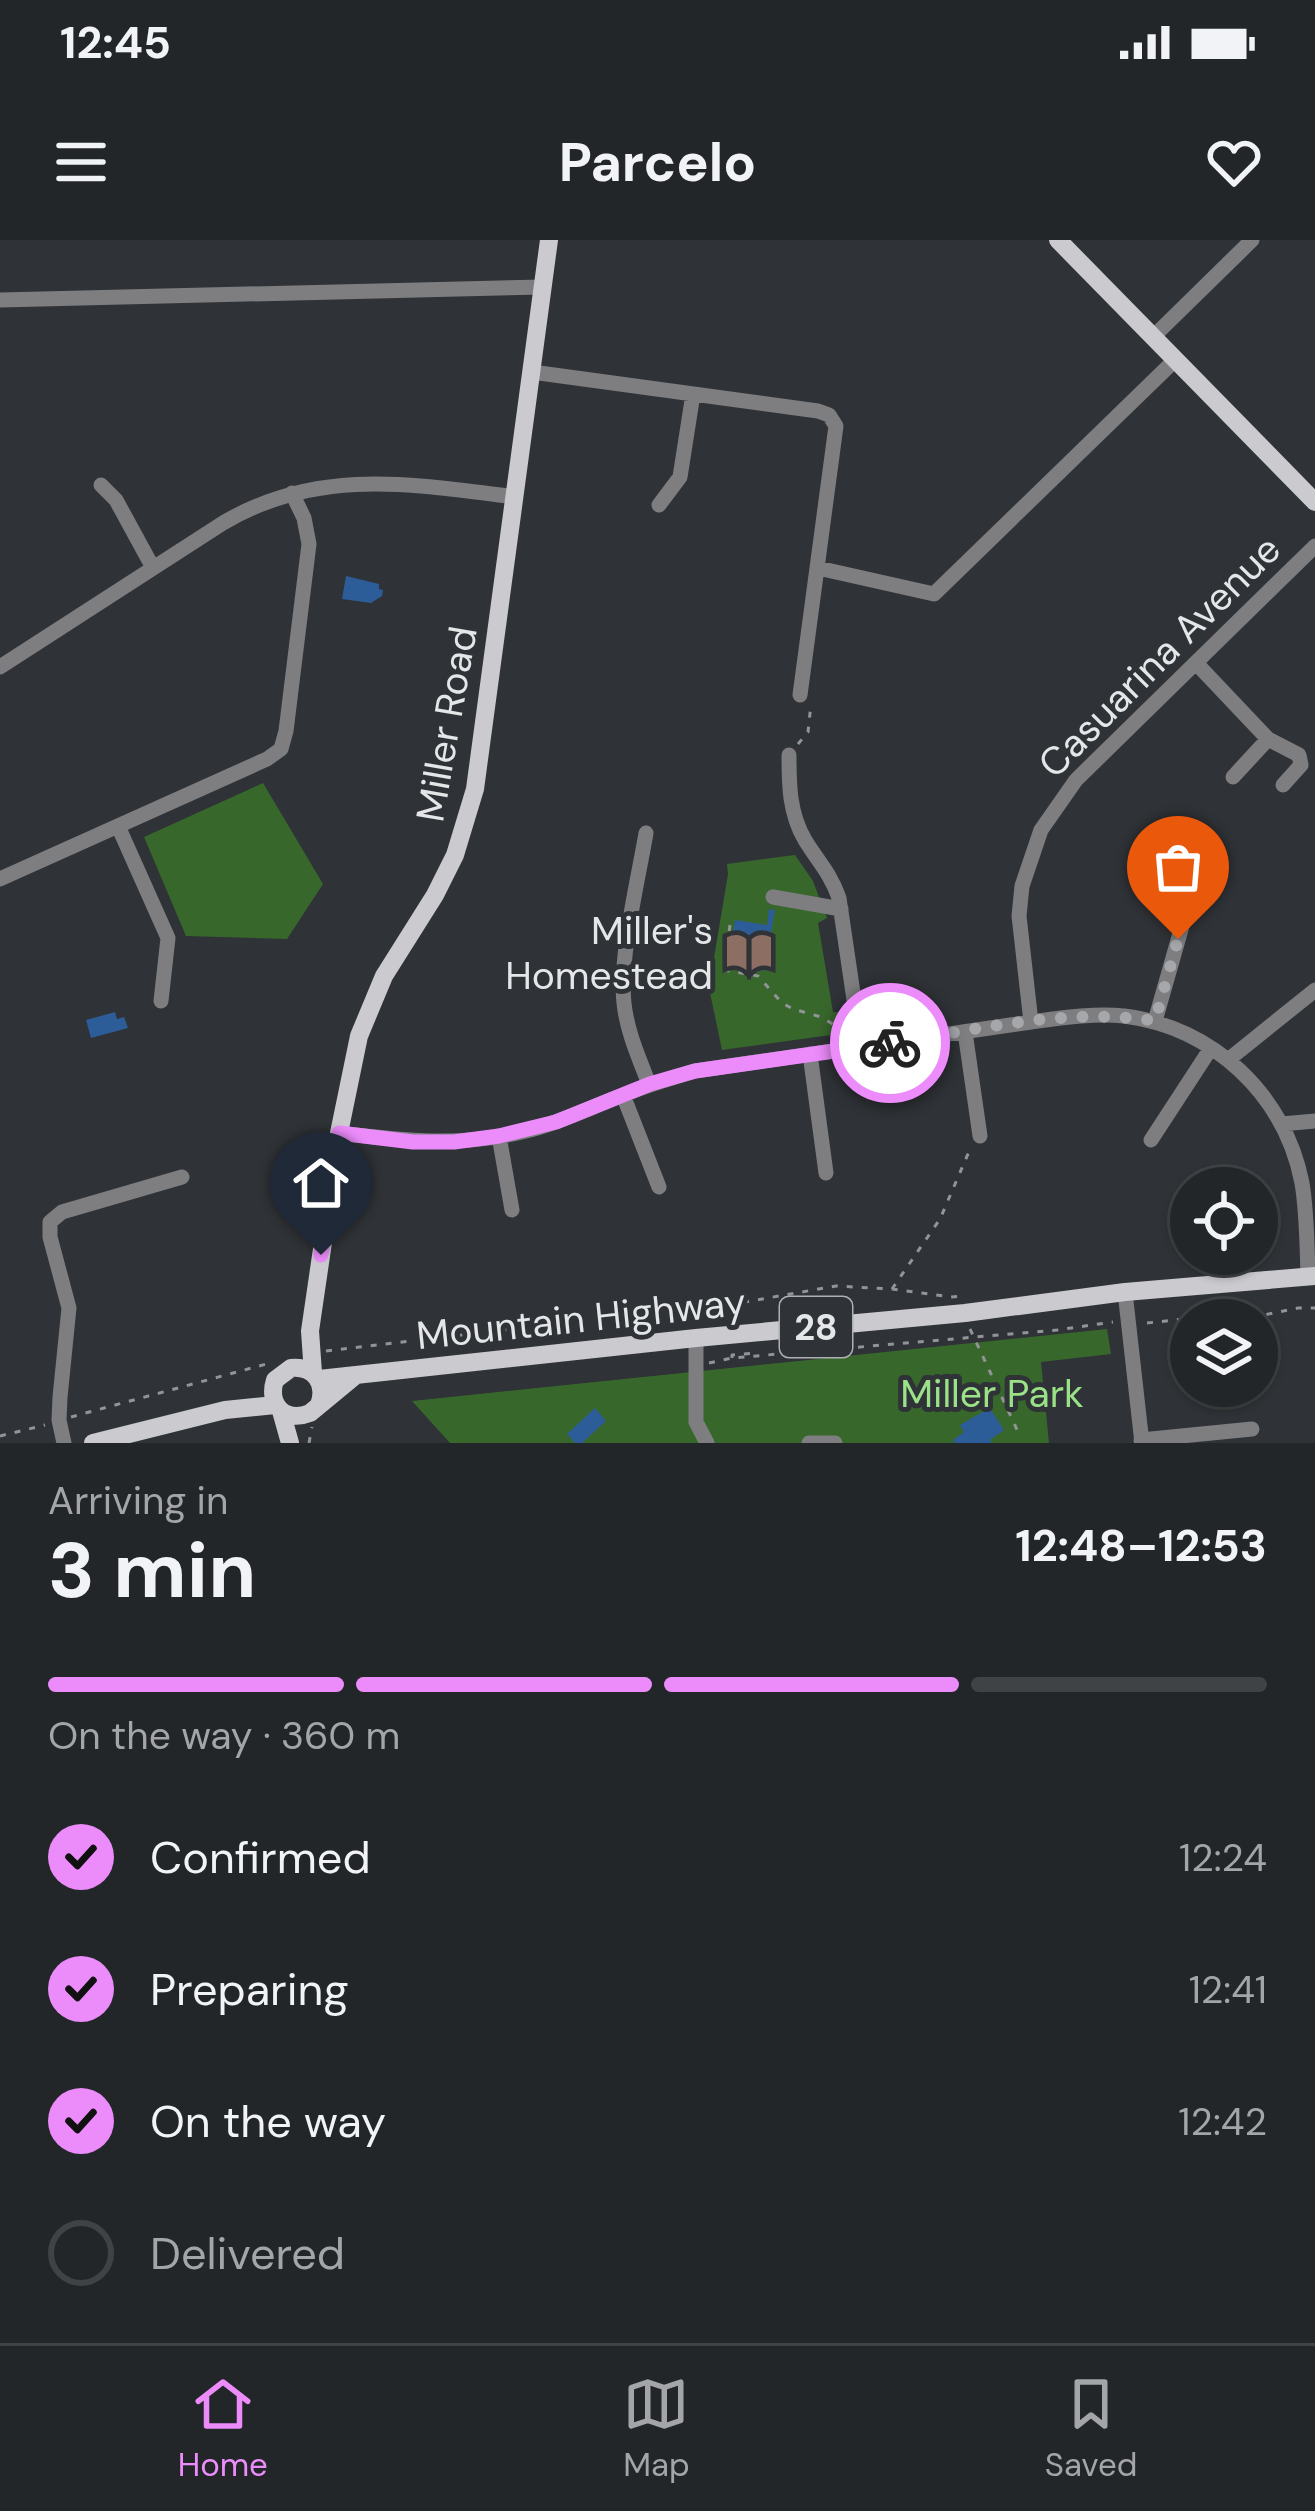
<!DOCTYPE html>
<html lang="en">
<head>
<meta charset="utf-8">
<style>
  body { margin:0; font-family:"DM Sans",sans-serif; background:#2f3234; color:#f1f3f6; height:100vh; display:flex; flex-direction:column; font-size:45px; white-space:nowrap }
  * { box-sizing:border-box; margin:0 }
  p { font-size:39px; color:#a3a5a8 }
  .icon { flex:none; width:66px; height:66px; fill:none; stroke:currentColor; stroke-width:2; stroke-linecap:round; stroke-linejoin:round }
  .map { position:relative; height:1203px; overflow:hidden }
  .sheet { display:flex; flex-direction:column; background:#232628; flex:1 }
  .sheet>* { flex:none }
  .tools { position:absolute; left:1170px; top:927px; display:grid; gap:24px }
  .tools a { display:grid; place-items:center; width:108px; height:108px; border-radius:50%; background:#232628; box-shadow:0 3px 9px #0004,0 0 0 3px #404345; font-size:60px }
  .pin { position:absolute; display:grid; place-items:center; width:102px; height:102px; color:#fff; margin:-123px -51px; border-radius:50% 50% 50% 0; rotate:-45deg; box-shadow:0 0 12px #0007 }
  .pin .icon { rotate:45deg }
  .courier { position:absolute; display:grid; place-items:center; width:120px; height:120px; margin:-60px; border:9px solid #ec8cfb; border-radius:50%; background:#fff; color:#222; box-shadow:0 3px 15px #0007 }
  .head em { font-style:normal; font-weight:700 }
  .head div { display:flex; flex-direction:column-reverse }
  .head { display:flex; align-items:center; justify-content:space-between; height:204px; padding:0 48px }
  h1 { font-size:78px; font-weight:700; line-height:90px }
  .bar { display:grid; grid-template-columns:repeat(4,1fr); gap:18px 12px; align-content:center; height:144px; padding:0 48px }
  .bar i { height:15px; border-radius:9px; background:#404345 }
  .bar .selected { background:#ec8cfb }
  .bar p { grid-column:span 4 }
  ol { padding:0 48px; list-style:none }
  li { display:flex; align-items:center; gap:36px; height:132px }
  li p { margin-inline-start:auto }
  li .icon { padding:12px; border-radius:50%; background:#ec8cfb; color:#111; stroke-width:4 }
  li:last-child { color:#a3a5a8 }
  li i { width:66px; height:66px; border:6px solid #404345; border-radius:50% }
  .status { display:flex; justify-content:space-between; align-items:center; height:84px; padding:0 60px; background:#232628; direction:ltr }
  .status svg { height:33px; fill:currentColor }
  header { display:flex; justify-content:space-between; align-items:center; height:156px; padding:0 48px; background:#232628; font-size:54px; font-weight:700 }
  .menu { display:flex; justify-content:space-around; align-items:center; height:168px; border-top:3px solid #404345; background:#232628; font-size:33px; color:#a3a5a8 }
  .menu a { display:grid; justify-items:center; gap:6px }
  .menu .selected { color:#ec8cfb }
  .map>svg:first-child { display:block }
  .green { fill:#38672c }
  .building { fill:#2d5d98 }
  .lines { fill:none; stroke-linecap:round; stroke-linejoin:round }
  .path { stroke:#929497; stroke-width:3; stroke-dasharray:6 9; stroke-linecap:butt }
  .minor { stroke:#7e7e80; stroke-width:15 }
  .major { stroke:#cacacf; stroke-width:18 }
  .done { stroke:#a5a7aa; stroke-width:12; stroke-dasharray:0 21.6 }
  .route { stroke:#ec8cfb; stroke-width:15 }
  .labels { text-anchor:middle; stroke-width:10; stroke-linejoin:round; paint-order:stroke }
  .shield { fill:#2f3236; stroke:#aeb0b3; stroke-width:3 }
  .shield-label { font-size:36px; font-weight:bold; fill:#e4e6e8 }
  .street-label { font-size:39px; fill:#e4e6e8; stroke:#2f3236 }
  .poi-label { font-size:39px; fill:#e4e6e8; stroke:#2f3236; text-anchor:end }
  .park-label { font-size:39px; fill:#9ae188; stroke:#2f3236 }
</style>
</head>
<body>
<div class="status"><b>12:45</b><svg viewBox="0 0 49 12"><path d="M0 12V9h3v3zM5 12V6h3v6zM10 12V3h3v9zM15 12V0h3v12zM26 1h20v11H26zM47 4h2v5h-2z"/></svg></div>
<header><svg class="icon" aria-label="menu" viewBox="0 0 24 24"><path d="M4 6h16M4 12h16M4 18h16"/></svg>Parcelo<svg class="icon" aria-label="heart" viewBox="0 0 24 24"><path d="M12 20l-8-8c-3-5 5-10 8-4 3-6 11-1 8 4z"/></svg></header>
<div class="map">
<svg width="1315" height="1203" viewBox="0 0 1315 1203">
  <rect width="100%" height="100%" fill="#2f3236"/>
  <path class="green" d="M263,543l60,101 -36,55 -101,-3 -42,-99z
    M795,615l18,26 14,37 -9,5 15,89 11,1v11l-6,10 -116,16 -13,-62 19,-114 -1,-10z
    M1107,1089l4,25 -70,8 8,81h-599l-38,-42z"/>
  <path class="building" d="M346,336l33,8v5l4,1 -1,6 -11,7 -29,-4z
    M769,669l6,1 -11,61 -36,-6 7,-45 32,5z
    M115,772l2,7 7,-2 4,11 -37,10 -5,-18z
    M595,1168l11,13 -24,22h-7l-8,-9z
    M990,1168l14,22 -14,10 2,3h-37l-2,-3 11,-8 -4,-7z"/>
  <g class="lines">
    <path class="path" d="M798,504l10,-12 3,-28
      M730,685l-6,45 34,6 24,27 11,6 28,8 25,15
      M892,1049l48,-70 31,-72
      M1197,1065l26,3v6
      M1147,1083l76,-8 36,1 39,-8h17
      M970,1089l50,107
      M326,1111l419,-49 91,-16 56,3 59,8 14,-1
      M732,1118v-3l24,-2
      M709,1123l23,-5 325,-28 56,-8
      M71,1177l199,-54
      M0,1196l45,-11
      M309,1203l3,-16"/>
    <path class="minor" d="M0,60l543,-13
      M1153,97l99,-97
      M532,132l286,39 11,4 7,11 -36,269
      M101,245l15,15 36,66
      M659,265l21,-28 13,-83
      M818,328l116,26 241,-234
      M1196,423l72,76 31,16 2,10 -18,20
      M0,427l223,-144c95,-56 188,-39 292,-26
      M789,515c0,29 0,58 16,85 12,20 26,34 34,58l22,149
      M1233,537l35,-38
      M118,586l50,112 -7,63
      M646,593c-8,48 -27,124 -22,170 3,29 15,55 25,81
      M0,639l267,-120 14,-10 5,-18 23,-187 -5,-26 -12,-25
      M773,657l68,12
      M1155,781l33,-116
      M1031,782l-12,-106 3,-30 19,-56 35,-50 239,-234
      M965,792l15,104
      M810,814l16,119
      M1228,820l87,-70
      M623,855l36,92
      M1282,884l33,-3
      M339,893c66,8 122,14 187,-2 34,-8 65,-24 97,-36 24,-10 48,-17 72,-24l336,-49c30,-4 63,-9 93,-6 89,11 161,79 178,167 5,30 5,63 6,93
      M499,896l13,74
      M1151,900l60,-92
      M1125,1052l17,151
      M696,1098v84l11,21
      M1141,1200l111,-11
      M64,1203l-5,-23 1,-23 9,-89 -19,-71v-15l12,-10 120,-35
      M809,1203h26"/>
    <path class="major" d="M1058,0l257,262
      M313,1133l-3,-42 29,-198 20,-97 25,-60 51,-81 20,-40 20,-66 74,-549
      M319,1139l377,-41 269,-25 160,-21 190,-16
      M319,1165c8,-22 -5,-39 -28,-37l-16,12c-8,25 10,43 35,33l46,-38
      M281,1171l9,32
      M93,1203l132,-33 50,-5"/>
  </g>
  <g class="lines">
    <path class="done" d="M890,803c87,-13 177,-36 265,-22l23,-82"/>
    <path class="route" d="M321,1015l18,-122 74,9h41l45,-6 57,-14 94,-38 45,-13 195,-28"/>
  </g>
  <defs>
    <symbol id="library-bare" viewBox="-9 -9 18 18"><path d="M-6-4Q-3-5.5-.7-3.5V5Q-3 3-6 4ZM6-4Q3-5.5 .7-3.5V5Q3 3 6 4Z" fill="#8d6e63" stroke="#2f3236" stroke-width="2.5" paint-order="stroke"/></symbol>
  </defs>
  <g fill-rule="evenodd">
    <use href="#library-bare" x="716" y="679" width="66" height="66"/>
  </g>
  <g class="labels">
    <rect class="shield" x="780" y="1057" width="72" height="60" rx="9"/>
    <g class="shield-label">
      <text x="816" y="1100">28</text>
    </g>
    <g class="street-label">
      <text transform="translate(1159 416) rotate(-45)" y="14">Casuarina Avenue</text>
      <text transform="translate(446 484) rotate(-80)" y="14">Miller Road</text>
      <text transform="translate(581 1078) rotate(-6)" y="14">Mountain Highway</text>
    </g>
    <g class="poi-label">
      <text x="713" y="704">Miller's<tspan x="713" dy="45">Homestead</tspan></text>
    </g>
    <g class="park-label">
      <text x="992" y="1167">Miller Park</text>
    </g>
  </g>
</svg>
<div class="tools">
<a><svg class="icon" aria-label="locate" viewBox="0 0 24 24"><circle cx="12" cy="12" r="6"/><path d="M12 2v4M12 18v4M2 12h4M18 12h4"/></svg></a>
<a><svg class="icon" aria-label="layers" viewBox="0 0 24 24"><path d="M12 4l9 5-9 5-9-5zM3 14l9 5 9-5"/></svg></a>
</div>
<div class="pin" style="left:1178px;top:699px;background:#ea580c"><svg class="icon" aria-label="bag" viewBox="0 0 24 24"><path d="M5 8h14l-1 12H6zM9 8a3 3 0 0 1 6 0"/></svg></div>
<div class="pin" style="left:321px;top:1015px;background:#1f2937"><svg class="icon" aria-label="home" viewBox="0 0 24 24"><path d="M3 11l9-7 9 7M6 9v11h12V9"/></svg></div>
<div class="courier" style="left:890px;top:803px"><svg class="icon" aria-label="bike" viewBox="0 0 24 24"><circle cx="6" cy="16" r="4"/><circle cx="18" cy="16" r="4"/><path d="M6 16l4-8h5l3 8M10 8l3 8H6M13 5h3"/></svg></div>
</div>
<section class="sheet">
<div class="head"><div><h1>3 min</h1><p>Arriving in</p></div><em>12:48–12:53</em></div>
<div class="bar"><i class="selected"></i><i class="selected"></i><i class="selected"></i><i></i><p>On the way · 360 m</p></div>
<ol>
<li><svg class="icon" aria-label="check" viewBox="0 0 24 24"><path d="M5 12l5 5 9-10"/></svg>Confirmed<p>12:24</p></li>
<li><svg class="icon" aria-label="check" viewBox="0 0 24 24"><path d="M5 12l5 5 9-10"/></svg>Preparing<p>12:41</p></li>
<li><svg class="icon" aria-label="check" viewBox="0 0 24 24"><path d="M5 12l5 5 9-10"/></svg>On the way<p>12:42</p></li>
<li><i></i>Delivered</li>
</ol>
</section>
<nav class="menu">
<a class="selected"><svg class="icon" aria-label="home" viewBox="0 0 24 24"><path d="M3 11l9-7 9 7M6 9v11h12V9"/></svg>Home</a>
<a><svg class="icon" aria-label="map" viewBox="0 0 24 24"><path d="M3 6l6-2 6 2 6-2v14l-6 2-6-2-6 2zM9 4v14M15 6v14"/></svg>Map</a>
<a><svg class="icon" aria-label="saved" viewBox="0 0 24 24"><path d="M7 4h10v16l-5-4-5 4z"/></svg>Saved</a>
</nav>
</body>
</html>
